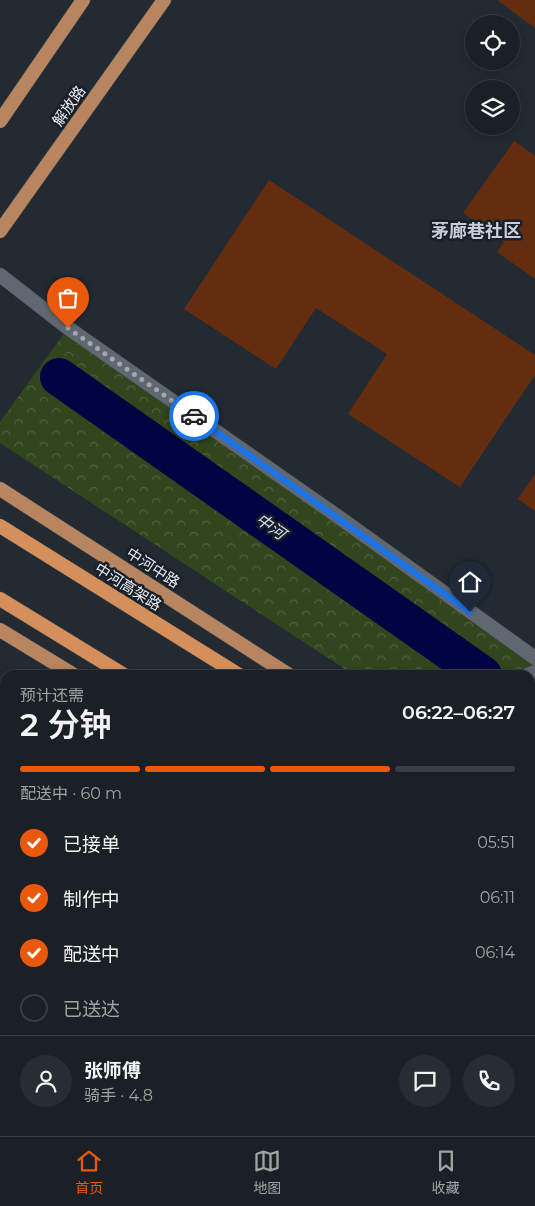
<!DOCTYPE html>
<html lang="zh">
<head>
<meta charset="utf-8">
<style>
  body { margin:0; font-family:Montserrat,"Noto Sans SC",sans-serif; background:#272d32; color:#f1f3f6; height:100vh; display:flex; flex-direction:column; font-size:19px; white-space:nowrap }
  * { box-sizing:border-box; margin:0 }
  p { font-size:16px; color:#9fa3a7 }
  .icon { flex:none; width:28px; height:28px; fill:none; stroke:currentColor; stroke-width:2; stroke-linecap:round; stroke-linejoin:round }
  .map { position:relative; flex:1; overflow:hidden }
  .details { position:absolute; left:0px; top:670px; width:535px; height:466px; display:flex; flex-direction:column; background:#1a2026; border-radius:15px 15px 0 0; box-shadow:0 2px 8px #0003,0 0 0 1px #383e43 }
  .details>* { flex:none }
  .fabs { position:absolute; left:465px; top:15px; display:grid; gap:10px }
  .fabs a { display:grid; place-items:center; width:55px; height:55px; border-radius:50%; background:#1a2026; box-shadow:0 2px 8px #0003,0 0 0 1px #383e43; font-size:25px }
  .pin { position:absolute; display:grid; place-items:center; width:42px; height:42px; color:#fff; margin:-51px -21px; border-radius:50% 50% 50% 0; rotate:-45deg; box-shadow:0 0 5px #0007 }
  .pin .icon { rotate:45deg }
  .courier { position:absolute; display:grid; place-items:center; width:50px; height:50px; margin:-25px; border:4px solid #1a73e8; border-radius:50%; background:#fff; color:#222; box-shadow:0 1px 6px #0007 }
  .overview em { font-style:normal; font-weight:600 }
  .overview div { display:flex; flex-direction:column-reverse }
  .overview { display:flex; align-items:center; justify-content:space-between; height:85px; padding:0 20px }
  h1 { font-size:32px; font-weight:600; line-height:38px }
  .bar { display:grid; grid-template-columns:repeat(4,1fr); gap:8px 5px; align-content:center; height:60px; padding:0 20px }
  .bar i { height:6px; border-radius:4px; background:#383e43 }
  .bar .current { background:#ea580c }
  .bar p { grid-column:span 4 }
  .line { display:flex; align-items:center; gap:12px; padding:0 20px; border-top:1px solid #383e43 }
  .line div { flex:1 }
  .round { display:grid; place-items:center; flex:none; width:52px; height:52px; border-radius:26px; background:#272d32 }
  ol { padding:0 20px; list-style:none }
  li { display:flex; align-items:center; gap:15px; height:55px }
  li p { margin-inline-start:auto }
  li .icon { padding:5px; border-radius:50%; background:#ea580c; color:#fff; stroke-width:4 }
  li:last-child { color:#9fa3a7 }
  li i { width:28px; height:28px; border:2px solid #383e43; border-radius:50% }
  .dock { display:flex; justify-content:space-around; align-items:center; height:70px; border-top:1px solid #383e43; background:#1a2026; font-size:14px; color:#9fa3a7 }
  .dock a { display:grid; justify-items:center; gap:2px }
  .dock .current { color:#ea580c }
  .map>svg:first-child { display:block }
  .park { fill:url(#park-crowns) }
  .lines { fill:none; stroke-linecap:round; stroke-linejoin:round }
  .canal { stroke:#000442; stroke-width:38 }
  .building { fill:#652d0f }
  .service-casing { stroke:#40474d; stroke-width:15 }
  .minor-casing { stroke:#40474d; stroke-width:15 }
  .primary-casing { stroke:#40474d; stroke-width:15 }
  .trunk-casing { stroke:#40474d; stroke-width:15 }
  .service { stroke:#5f6770; stroke-width:14 }
  .minor { stroke:#5f6770; stroke-width:14 }
  .primary { stroke:#b7855f; stroke-width:14 }
  .trunk { stroke:#d48f5a; stroke-width:14 }
  .done { stroke:#a1a7ad; stroke-width:5; stroke-dasharray:0 9 }
  .route { stroke:#1a73e8; stroke-width:6 }
  .labels { text-anchor:middle; stroke-width:5; stroke-linejoin:round; paint-order:stroke }
  .street-label { font-size:15px; fill:#e5eaef; stroke:#192028 }
  .water-label { font-size:16px; font-style:italic; fill:#d4def1; stroke:#192028 }
  .quarter-label { font-size:18px; font-weight:bold; fill:#c5ced9; stroke:#192028 }
</style>
</head>
<body>
<div class="map">
<svg width="535" height="1136" viewBox="0 0 535 1136">
  <defs>
    <pattern id="park-crowns" width="20" height="18" patternUnits="userSpaceOnUse" patternTransform="scale(1.25)"><rect width="20" height="18" fill="#31461d"/><path d="M2 6a3 3 0 1 1 6 0M12 15a3 3 0 1 1 6 0" fill="none" stroke="#4f613e"/></pattern>
  </defs>
  <rect width="100%" height="100%" fill="#232a32"/>
  <path class="park" d="M68,328l467,330v66l-5,-8v-41h-176l-354,-232v-21z"/>
  <g class="lines">
    <path class="canal" d="M59,377l424,298
      M530,728l5,6"/>
  </g>
  <path class="building" d="M497,0h38v28z
    M514,141l21,15v123l-38,-27 7,-10 -41,-29z
    M269,180l266,175v20l-75,112 -112,-73 39,-60 -71,-46 -40,61 -92,-60z
    M535,474v37l-17,-12z
    M0,689l5,3v137l-5,-3z
    M0,940l5,3v88l-5,8z
    M530,1011l5,3 -5,8z
    M535,1116v20h-13l3,-5h5v-7z
    M40,1131h95l-3,5h-95z
    M229,1131h76l7,5h-86z
    M391,1131h74l-3,5h-63z"/>
  <g class="lines">
    <defs>
      <path id="service" d="M0,275l68,53 272,190 195,140
        M0,918l5,3
        M336,1131l7,5"/>
      <path id="minor" d="M527,675l8,-3"/>
      <path id="primary" d="M0,121l83,-121
        M0,231l164,-231
        M0,489l289,186
        M0,630l74,45
        M530,830l5,3
        M530,967l5,3"/>
      <path id="trunk" d="M0,526l239,149
        M0,599l124,76
        M530,871l5,4
        M530,945l5,4"/>
    </defs>
    <use href="#service" class="service-casing"/>
    <use href="#minor" class="minor-casing"/>
    <use href="#primary" class="primary-casing"/>
    <use href="#trunk" class="trunk-casing"/>
    <use href="#service" class="service"/>
    <use href="#minor" class="minor"/>
    <use href="#primary" class="primary"/>
    <use href="#trunk" class="trunk"/>
  </g>
  <g class="lines">
    <path class="done" d="M68,328l126,88"/>
    <path class="route" d="M194,416l276,196"/>
  </g>
  <g class="labels">
    <g class="street-label">
      <text transform="translate(69 106) rotate(-55)" y="5">解放路</text>
      <text transform="translate(153 568) rotate(33)" y="5">中河中路</text>
      <text transform="translate(128 587) rotate(32)" y="5">中河高架路</text>
    </g>
    <g class="water-label">
      <text transform="translate(271 526) rotate(35)" y="6">中河</text>
    </g>
    <g class="quarter-label">
      <text x="476" y="237">茅廊巷社区</text>
    </g>
  </g>
</svg>
<div class="fabs">
<a><svg class="icon" aria-label="locate" viewBox="0 0 24 24"><circle cx="12" cy="12" r="6"/><path d="M12 2v4M12 18v4M2 12h4M18 12h4"/></svg></a>
<a><svg class="icon" aria-label="layers" viewBox="0 0 24 24"><path d="M12 4l9 5-9 5-9-5zM3 14l9 5 9-5"/></svg></a>
</div>
<div class="pin" style="left:68px;top:328px;background:#ea580c"><svg class="icon" aria-label="bag" viewBox="0 0 24 24"><path d="M5 8h14l-1 12H6zM9 8a3 3 0 0 1 6 0"/></svg></div>
<div class="pin" style="left:470px;top:612px;background:#1f2937"><svg class="icon" aria-label="home" viewBox="0 0 24 24"><path d="M3 11l9-7 9 7M6 9v11h12V9"/></svg></div>
<div class="courier" style="left:194px;top:416px"><svg class="icon" aria-label="car" viewBox="0 0 24 24"><path d="M5 17H2v-5l4-1 3-4h7l3 4 3 1v5h-3M9 17h6M6 11h13"/><circle cx="7" cy="17" r="2"/><circle cx="17" cy="17" r="2"/></svg></div>
<section class="details">
<div class="overview"><div><h1>2 分钟</h1><p>预计还需</p></div><em>06:22–06:27</em></div>
<div class="bar"><i class="current"></i><i class="current"></i><i class="current"></i><i></i><p>配送中 · 60 m</p></div>
<ol>
<li><svg class="icon" aria-label="check" viewBox="0 0 24 24"><path d="M5 12l5 5 9-10"/></svg>已接单<p>05:51</p></li>
<li><svg class="icon" aria-label="check" viewBox="0 0 24 24"><path d="M5 12l5 5 9-10"/></svg>制作中<p>06:11</p></li>
<li><svg class="icon" aria-label="check" viewBox="0 0 24 24"><path d="M5 12l5 5 9-10"/></svg>配送中<p>06:14</p></li>
<li><i></i>已送达</li>
</ol>
<div class="line" style="height:90px"><a class="round"><svg class="icon" aria-label="person" viewBox="0 0 24 24"><circle cx="12" cy="8" r="4"/><path d="M4 21q1-7 8-7t8 7"/></svg></a><div><b>张师傅</b><p>骑手 · 4.8</p></div><a class="round"><svg class="icon" aria-label="chat" viewBox="0 0 24 24"><path d="M4 5h16v11H9l-5 4z"/></svg></a><a class="round"><svg class="icon" aria-label="phone" viewBox="0 0 24 24"><path d="M5 4h4l2 5-3 2q2 4 5 5l2-3 5 2v4C11 20 4 13 5 4z"/></svg></a></div>
</section>
</div>
<nav class="dock">
<a class="current"><svg class="icon" aria-label="home" viewBox="0 0 24 24"><path d="M3 11l9-7 9 7M6 9v11h12V9"/></svg>首页</a>
<a><svg class="icon" aria-label="map" viewBox="0 0 24 24"><path d="M3 6l6-2 6 2 6-2v14l-6 2-6-2-6 2zM9 4v14M15 6v14"/></svg>地图</a>
<a><svg class="icon" aria-label="saved" viewBox="0 0 24 24"><path d="M7 4h10v16l-5-4-5 4z"/></svg>收藏</a>
</nav>
</body>
</html>
